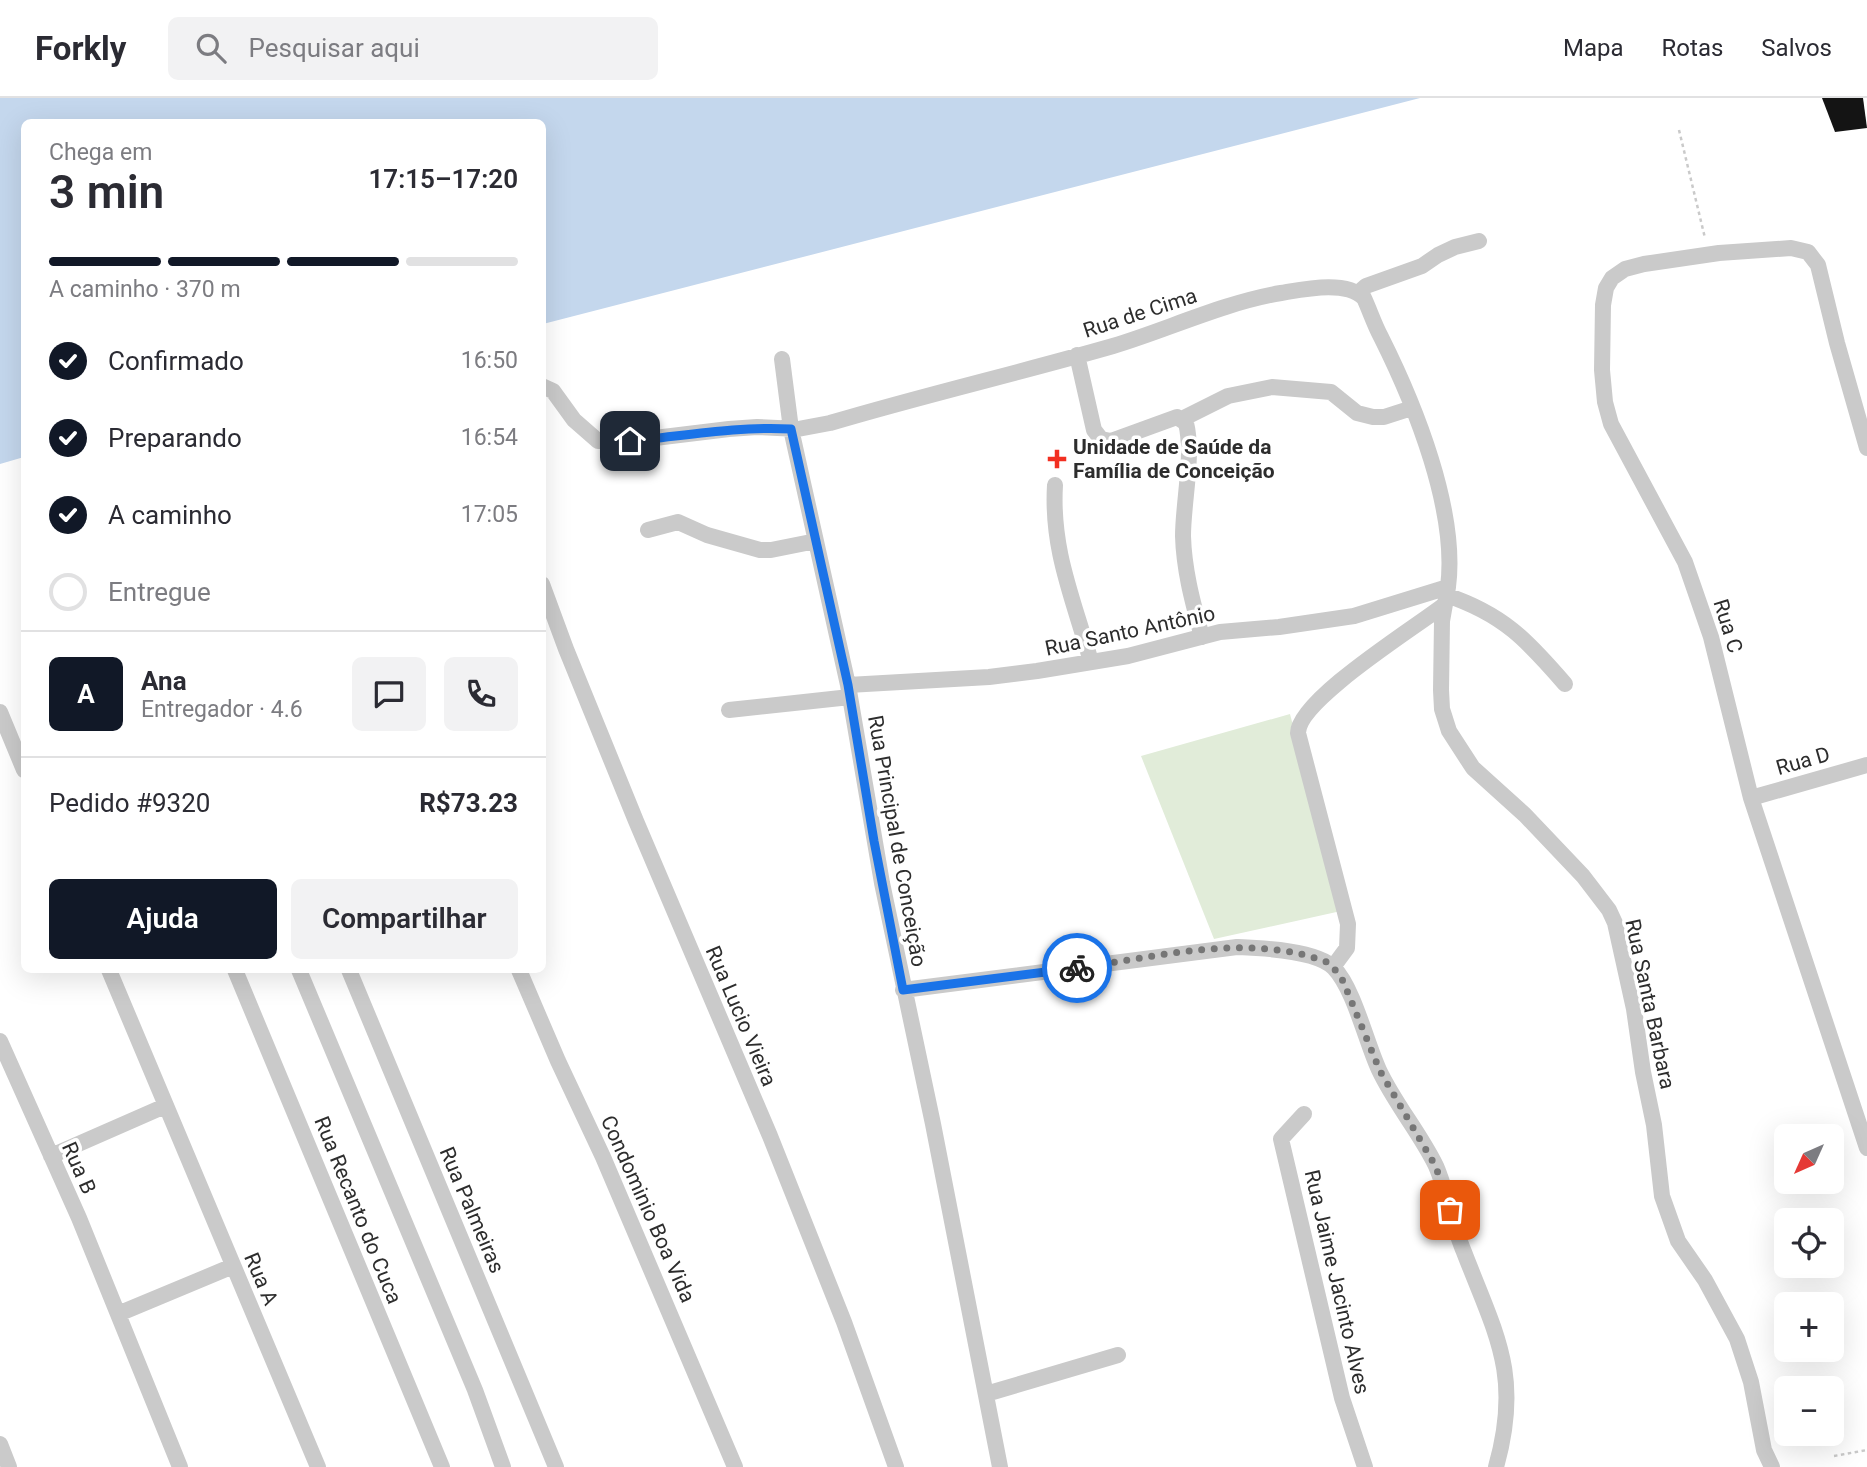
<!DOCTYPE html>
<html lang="pt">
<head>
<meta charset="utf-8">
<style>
  body { margin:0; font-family:Roboto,sans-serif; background:#f2f2f3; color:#2b2b33; height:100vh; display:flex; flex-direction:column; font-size:26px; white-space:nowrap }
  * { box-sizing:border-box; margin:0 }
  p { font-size:23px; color:#7c7c81 }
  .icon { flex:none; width:38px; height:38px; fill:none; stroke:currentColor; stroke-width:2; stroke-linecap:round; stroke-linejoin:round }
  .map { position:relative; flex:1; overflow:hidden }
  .drawer { position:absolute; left:21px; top:21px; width:525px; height:854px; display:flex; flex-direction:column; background:#fff; border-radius:10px; box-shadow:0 7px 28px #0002 }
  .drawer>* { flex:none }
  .needle { width:46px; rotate:225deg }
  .buttons { position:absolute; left:1774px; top:1026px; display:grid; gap:14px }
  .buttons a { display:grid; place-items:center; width:70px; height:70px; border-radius:10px; background:#fff; box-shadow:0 7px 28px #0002; font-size:35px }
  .pin { position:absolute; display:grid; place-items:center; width:60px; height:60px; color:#fff; margin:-30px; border-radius:14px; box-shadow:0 4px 10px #0006 }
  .courier { position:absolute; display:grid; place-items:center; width:70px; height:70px; margin:-35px; border:5px solid #1a73e8; border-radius:50%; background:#fff; color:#222; box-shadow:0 2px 9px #0007 }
  .overview em { font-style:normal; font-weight:600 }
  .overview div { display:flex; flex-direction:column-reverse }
  .overview { display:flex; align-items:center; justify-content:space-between; height:119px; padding:0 28px }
  h1 { font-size:46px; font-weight:600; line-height:52px }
  .bar { display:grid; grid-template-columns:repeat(4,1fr); gap:10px 7px; align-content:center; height:84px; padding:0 28px }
  .bar i { height:9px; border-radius:5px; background:#e1e1e2 }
  .bar .on { background:#111827 }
  .bar p { grid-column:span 4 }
  .line { display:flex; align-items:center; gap:18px; padding:0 28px; border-top:2px solid #e1e1e2 }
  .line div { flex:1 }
  .round { display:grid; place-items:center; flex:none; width:74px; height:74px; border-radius:10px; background:#f2f2f3 }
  ol { padding:0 28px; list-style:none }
  li { display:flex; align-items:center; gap:21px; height:77px }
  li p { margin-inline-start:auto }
  li .icon { padding:7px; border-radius:50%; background:#111827; color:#fff; stroke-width:4 }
  li:last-child { color:#7c7c81 }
  li i { width:38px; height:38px; border:4px solid #e1e1e2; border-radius:50% }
  .primary-button { display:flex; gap:14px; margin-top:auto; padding:14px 28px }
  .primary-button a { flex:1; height:80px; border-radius:10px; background:#111827; color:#fff; font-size:28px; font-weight:600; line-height:80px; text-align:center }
  .primary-button a+a { background:#f2f2f3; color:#2b2b33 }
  header { display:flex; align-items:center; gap:42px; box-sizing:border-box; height:98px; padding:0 35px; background:#fff; border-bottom:2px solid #e1e1e2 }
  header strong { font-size:33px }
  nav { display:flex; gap:38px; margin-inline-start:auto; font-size:24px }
  .search { width:490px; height:63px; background:#f2f2f3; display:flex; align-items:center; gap:18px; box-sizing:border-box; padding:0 24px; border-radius:10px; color:#7c7c81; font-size:26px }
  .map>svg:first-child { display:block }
  .green { fill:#e1ecd9 }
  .water { fill:#c4d7ed }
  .building { fill:#141414 }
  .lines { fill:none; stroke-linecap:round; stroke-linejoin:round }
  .path { stroke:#cacaca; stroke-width:2.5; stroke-dasharray:3.5 3.5; stroke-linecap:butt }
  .minor { stroke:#cacaca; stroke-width:16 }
  .done { stroke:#767676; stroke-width:7; stroke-dasharray:0 12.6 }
  .route { stroke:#1a73e8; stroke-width:9 }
  .poi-dot { fill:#f22f21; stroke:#fff; stroke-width:2.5 }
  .labels { text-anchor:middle; stroke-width:7; stroke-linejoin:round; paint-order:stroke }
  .street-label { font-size:21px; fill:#2d2d2d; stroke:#fff }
  .poi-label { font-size:21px; font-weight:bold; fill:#2d2d2d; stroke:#fff; text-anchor:start }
</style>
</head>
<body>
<header>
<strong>Forkly</strong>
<div class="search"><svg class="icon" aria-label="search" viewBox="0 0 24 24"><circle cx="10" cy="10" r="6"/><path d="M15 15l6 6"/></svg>Pesquisar aqui</div>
<nav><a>Mapa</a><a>Rotas</a><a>Salvos</a></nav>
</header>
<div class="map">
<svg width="1867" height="1369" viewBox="0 0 1867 1369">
  <rect width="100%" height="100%" fill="#fff"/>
  <path class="green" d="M1290,616l51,197 -127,28 -73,-183z"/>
  <path class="water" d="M0,0h1420l-877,226 -1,-202h-518v335l-24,7z"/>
  <path class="building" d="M1822,0h41l4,30 -32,4z"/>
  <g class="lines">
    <path class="path" d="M1679,32l26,108
      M1834,1358l33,-6"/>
    <path class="minor" d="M1358,195l8,-7 56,-20 16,-11 17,-8 24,-6
      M1077,257l17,75 7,9 10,2 66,-24 9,6c8,32 -3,80 -3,113 1,35 10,67 19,101
      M782,261l9,70 57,256 34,198 51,241 67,343
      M542,288l11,5 21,29 24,21h32l99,-12 28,-2 41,2 32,-6c94,-28 189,-50 283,-77 56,-17 110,-43 168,-53 24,-4 65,-13 83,5 6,13 10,26 17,39 34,68 77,174 67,250l-94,29 -75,11 -59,5 -92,24 -91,15 -48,6 -141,8
      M1182,321l46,-23 44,-9 59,5 26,21 16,4h11l28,-9
      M1867,350l-30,-105 -19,-78 -10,-13 -17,-4 -72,5 -75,11 -19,5 -13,9 -6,10 -3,17 -1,65 3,32 6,22 74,138 26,75 40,161 116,350
      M1055,387c-4,66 19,115 36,177
      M648,432l30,-8 29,13 53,15h11l45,-9
      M542,486l24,65 70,172 134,315 74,186 52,145
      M1448,489l-6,34 -1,69 1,19 7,22 24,37 52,47 58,61 26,34 6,13 19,86 9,63 11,53 8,71 16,45 27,39 32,59 14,43 13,68 8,17
      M1446,497c57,19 81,45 119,89
      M729,612l121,-13
      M0,614l24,58
      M1751,700l116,-33
      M1333,869l14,-19 1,-24 -50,-191c0,-33 118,-106 146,-128
      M109,872l209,497
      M235,872l207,497
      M299,872l176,420 28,77
      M349,872l207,497
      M519,872l39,91 45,96 132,310
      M903,892l334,-43c24,1 80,3 97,21 20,21 32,74 45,102 16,34 41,63 57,96 12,28 16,58 28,86 32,83 58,123 32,215
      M0,943l79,177 101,249
      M1304,1016l-23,25 61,259 23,69
      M51,1058l114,-50
      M118,1216l115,-48
      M986,1296l132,-39
      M0,1346l9,23"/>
  </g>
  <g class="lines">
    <path class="done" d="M1077,870c82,-11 170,-36 250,-6l6,5 10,14 37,90 56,96 14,43"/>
    <path class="route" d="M630,343c54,-5 106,-15 161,-12l57,256 26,156 29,149 174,-22"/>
  </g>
  <path class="poi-dot" d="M1053.5 350.5h7v7h7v7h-7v7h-7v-7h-7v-7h7z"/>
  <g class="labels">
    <g class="street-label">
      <text transform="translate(1140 215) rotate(-18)" y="7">Rua de Cima</text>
      <text transform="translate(1728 528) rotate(73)" y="7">Rua C</text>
      <text transform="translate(1130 533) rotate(-12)" y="7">Rua Santo Antônio</text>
      <text transform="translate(1803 663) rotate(-16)" y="7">Rua D</text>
      <text transform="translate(897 743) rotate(80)" y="7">Rua Principal de Conceição</text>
      <text transform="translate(1650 906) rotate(78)" y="7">Rua Santa Barbara</text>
      <text transform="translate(741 918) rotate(67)" y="7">Rua Lucio Vieira</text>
      <text transform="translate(79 1070) rotate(66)" y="7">Rua B</text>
      <text transform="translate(648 1111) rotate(66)" y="7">Condominio Boa Vida</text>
      <text transform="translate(358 1112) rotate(68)" y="7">Rua Recanto do Cuca</text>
      <text transform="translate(472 1112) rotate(67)" y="7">Rua Palmeiras</text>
      <text transform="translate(261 1181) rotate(67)" y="7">Rua A</text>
      <text transform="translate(1337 1184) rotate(77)" y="7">Rua Jaime Jacinto Alves</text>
    </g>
    <g class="poi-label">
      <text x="1073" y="356">Unidade de Saúde da<tspan x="1073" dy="24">Família de Conceição</tspan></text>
    </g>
  </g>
</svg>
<div class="buttons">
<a><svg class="needle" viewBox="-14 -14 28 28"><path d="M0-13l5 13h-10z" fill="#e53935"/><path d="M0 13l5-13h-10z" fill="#7c7c81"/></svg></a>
<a><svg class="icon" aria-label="locate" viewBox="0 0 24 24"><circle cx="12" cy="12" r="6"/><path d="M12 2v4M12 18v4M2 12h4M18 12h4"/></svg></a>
<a>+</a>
<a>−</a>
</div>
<div class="pin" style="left:1450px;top:1112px;background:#ea580c"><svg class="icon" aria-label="bag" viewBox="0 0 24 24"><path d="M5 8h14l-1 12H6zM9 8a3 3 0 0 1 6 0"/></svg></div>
<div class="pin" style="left:630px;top:343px;background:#1f2937"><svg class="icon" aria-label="home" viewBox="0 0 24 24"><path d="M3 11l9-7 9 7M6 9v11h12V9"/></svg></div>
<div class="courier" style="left:1077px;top:870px"><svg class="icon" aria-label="bike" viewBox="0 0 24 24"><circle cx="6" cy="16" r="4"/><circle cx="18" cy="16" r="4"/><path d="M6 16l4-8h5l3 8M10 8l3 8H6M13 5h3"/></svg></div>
<section class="drawer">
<div class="overview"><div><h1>3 min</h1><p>Chega em</p></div><em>17:15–17:20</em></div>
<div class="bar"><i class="on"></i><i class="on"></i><i class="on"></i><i></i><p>A caminho · 370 m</p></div>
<ol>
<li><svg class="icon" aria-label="check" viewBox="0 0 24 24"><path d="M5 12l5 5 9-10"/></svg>Confirmado<p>16:50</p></li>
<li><svg class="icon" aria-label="check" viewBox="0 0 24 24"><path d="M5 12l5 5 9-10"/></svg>Preparando<p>16:54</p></li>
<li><svg class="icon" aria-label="check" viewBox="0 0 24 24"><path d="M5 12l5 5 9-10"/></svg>A caminho<p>17:05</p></li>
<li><i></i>Entregue</li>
</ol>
<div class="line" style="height:126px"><b class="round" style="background:#111827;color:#fff">A</b><div><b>Ana</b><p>Entregador · 4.6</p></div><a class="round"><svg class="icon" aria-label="chat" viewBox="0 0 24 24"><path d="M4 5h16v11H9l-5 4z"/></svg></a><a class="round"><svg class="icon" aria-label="phone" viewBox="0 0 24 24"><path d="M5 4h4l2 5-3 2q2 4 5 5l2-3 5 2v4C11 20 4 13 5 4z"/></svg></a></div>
<div class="line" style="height:91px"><div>Pedido #9320</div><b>R$73.23</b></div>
<div class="primary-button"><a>Ajuda</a><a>Compartilhar</a></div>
</section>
</div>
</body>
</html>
